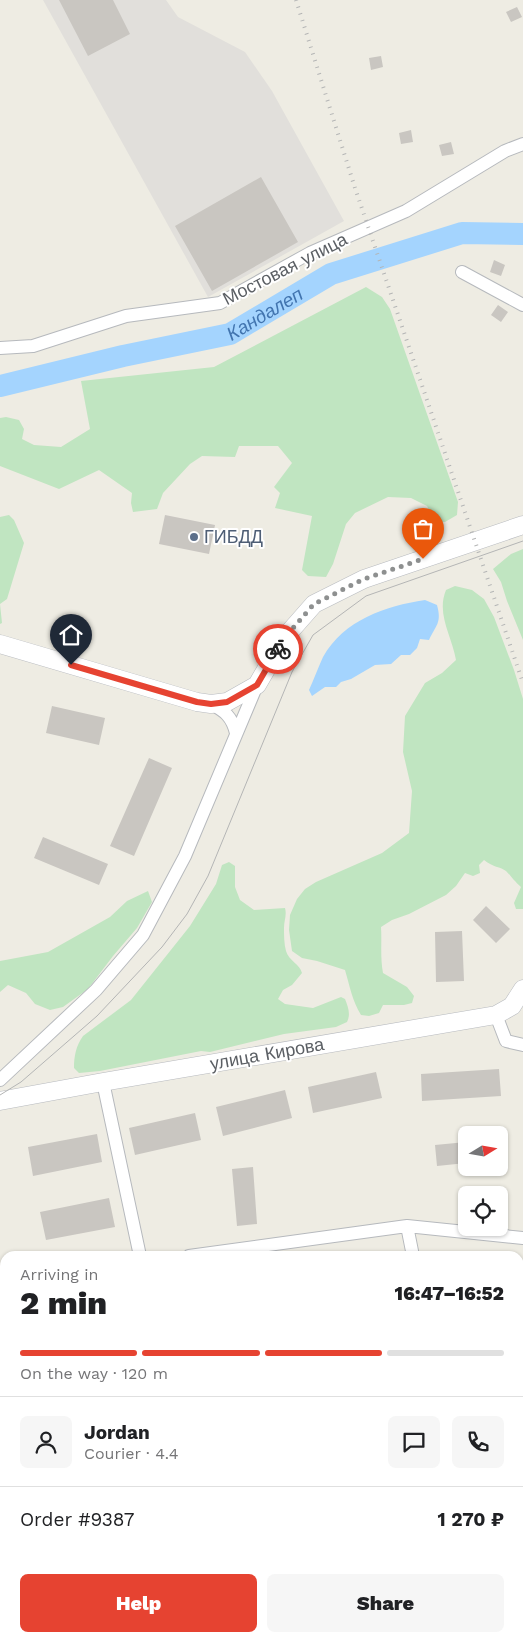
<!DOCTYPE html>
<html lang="en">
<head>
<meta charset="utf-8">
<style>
  body { margin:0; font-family:"Work Sans",sans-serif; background:#f6f6f6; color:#202124; height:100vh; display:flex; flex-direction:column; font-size:19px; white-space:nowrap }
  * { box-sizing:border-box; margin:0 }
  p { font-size:16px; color:#757577 }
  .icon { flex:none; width:28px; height:28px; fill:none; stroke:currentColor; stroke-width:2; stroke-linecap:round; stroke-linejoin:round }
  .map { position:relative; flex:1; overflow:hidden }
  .details { position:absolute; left:0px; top:1251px; width:524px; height:391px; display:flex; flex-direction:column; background:#fff; border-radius:15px 15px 0 0; box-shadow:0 1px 4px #0004 }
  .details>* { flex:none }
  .needle { width:32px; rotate:79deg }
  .controls { position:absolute; left:458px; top:1126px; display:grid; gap:10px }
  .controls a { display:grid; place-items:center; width:50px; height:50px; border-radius:8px; background:#fff; box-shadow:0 1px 4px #0004; font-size:25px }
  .pin { position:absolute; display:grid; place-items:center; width:42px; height:42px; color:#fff; margin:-51px -21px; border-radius:50% 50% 50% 0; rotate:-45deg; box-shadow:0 0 5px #0007 }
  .pin .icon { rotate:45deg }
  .courier { position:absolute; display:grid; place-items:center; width:50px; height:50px; margin:-25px; border:4px solid #e64331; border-radius:50%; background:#fff; color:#222; box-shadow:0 1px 6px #0007 }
  .headline em { font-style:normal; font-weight:800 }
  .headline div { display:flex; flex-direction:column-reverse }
  .headline { display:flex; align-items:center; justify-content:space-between; height:85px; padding:0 20px }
  h1 { font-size:32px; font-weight:800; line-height:38px }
  .bar { display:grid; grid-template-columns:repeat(4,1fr); gap:8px 5px; align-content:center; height:60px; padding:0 20px }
  .bar i { height:6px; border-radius:4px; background:#e0e0e0 }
  .bar .current { background:#e64331 }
  .bar p { grid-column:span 4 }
  .line { display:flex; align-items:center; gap:12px; padding:0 20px; border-top:1px solid #e0e0e0 }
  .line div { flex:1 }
  .round { display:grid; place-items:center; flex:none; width:52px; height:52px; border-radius:8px; background:#f6f6f6 }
  .action { display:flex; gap:10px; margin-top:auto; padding:10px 20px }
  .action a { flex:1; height:58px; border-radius:8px; background:#e64331; color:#fff; font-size:20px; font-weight:800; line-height:58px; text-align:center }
  .action a+a { background:#f6f6f6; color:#202124 }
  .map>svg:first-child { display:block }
  .industrial { fill:#e1dfdb }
  .green { fill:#c0e5c1 }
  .water { fill:#a4d4fe }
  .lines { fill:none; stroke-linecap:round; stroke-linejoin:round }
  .river { stroke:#a4d4fe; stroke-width:22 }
  .building { fill:#c9c6c1 }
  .street-casing { stroke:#b6b9bd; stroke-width:14 }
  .secondary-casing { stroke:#b7babf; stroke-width:19 }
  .street { stroke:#fff; stroke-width:12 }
  .secondary { stroke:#fff; stroke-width:18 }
  .tram { stroke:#b4b5b5; stroke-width:1 }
  .rail { stroke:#b4b5b5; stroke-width:4; stroke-dasharray:1 6; stroke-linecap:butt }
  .done { stroke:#8e9090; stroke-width:5; stroke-dasharray:0 9 }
  .route { stroke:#e64331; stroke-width:6 }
  .service-dot { fill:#5c6f8a; stroke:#fff; stroke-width:2 }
  .labels { text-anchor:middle; stroke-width:4; stroke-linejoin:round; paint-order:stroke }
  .street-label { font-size:18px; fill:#5b5f64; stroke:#fff }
  .service-label { font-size:18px; fill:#4e5e75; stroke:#fff; text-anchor:start }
  .water-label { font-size:19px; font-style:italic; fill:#4174af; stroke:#fff }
</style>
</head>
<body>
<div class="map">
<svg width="523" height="1642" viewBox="0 0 523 1642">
  <rect width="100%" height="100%" fill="#eeece3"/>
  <path class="industrial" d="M43,0h123l12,17 67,35 27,39 72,130 -136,76z"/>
  <path class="green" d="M366,287l16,10 8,12 68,193 -1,13 -12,7 -10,-1 -8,-15 -16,-8 -23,-1 -33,16 -9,11 -13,40 -7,13 -18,-1 -6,-6 10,-54 -37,-8 5,-15 -6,-6 18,-24 -14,-17h-39l-4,11 -33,-1 -12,8 -27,29 -6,16 -24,3 -2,-9 1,-10 -33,-23 -40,19 -59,-23v-48l6,-1 13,3 5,9 -2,10 12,6 27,2 29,-18 -9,-48 133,-14z
    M9,515l5,5 10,23 -17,56 -7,5 2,19 -2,1v-107z
    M523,549v91l-16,-39 -6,-19 -8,-13 18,-15z
    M455,586l17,4 12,9 10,18 20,53 9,29v210h-7l-2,-6 7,-16c-7,-6 -10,-11 -15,-16 -5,-4 -14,-4 -22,-11l-5,5 1,8 -7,3 -8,-3 -9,13 -10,9 -37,19 -17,6 -11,7c1,15 -1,30 2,46l24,14 7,9 -2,7 -8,2h-21l-4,8 -10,3 -8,-1c-9,-15 -11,-28 -16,-45l-28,-9 -15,-3 -10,-7 -3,-21 1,-15 7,-16 8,-10 11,-7 66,-29 27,-20 3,-42 -9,-39 2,-36 20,-33 17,-10 14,-13c-4,-24 -20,-46 -10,-70z
    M229,862l6,4v21l5,13 14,10 31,-2c2,7 -1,13 -1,20 0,7 0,16 2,23 3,10 14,13 16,22l-10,12 -9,5 -5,9 7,5 28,4 28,-11 4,2c3,8 6,15 2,23l-11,5 -52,7 -74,18 -9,-1 -101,20 -21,2 -5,-5c0,-12 2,-22 9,-32l48,-36 59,-74 26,-42 6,-19z
    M148,891l4,11 -15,26 -24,28 -25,33 -25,18 -13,3 -15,-6 -9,-11 -18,-8 -8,7v-31l48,-9 62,-35 17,-16z"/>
  <path class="water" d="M425,600l12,5c5,18 -1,20 -8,35l-9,-1 -3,9 -7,7h-9l-10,9 -16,1 -24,14 -10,3 -5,5h-11l-13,9 -3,-6c5,-11 9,-22 14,-33 21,-37 62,-51 102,-57z"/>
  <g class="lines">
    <path class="river" id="s1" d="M0,386l123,-30 107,-22 101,-60 131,-41 61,1"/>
  </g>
  <path class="building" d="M59,0h54l17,34 -42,22z
    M517,7l5,10 -11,5 -5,-10z
    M381,56l2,11 -12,3 -2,-12z
    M411,130l2,12 -12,2 -2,-11z
    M451,142l3,12 -12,2 -3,-11z
    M261,177l37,65 -86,49 -37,-65z
    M494,260l11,5 -4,11 -11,-4z
    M498,305l10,7 -7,10 -10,-7z
    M165,515l50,10 -6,29 -50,-10z
    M52,706l53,12 -6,27 -53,-12z
    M149,758l23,10 -38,88 -24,-10z
    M43,837l65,27 -9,21 -65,-27z
    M486,906l24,23 -14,14 -23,-23z
    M462,931l2,50 -28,1 -1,-50z
    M499,1069l2,27 -79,5 -1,-27z
    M376,1072l6,26 -69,15 -5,-26z
    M285,1090l7,28 -69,18 -7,-29z
    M195,1113l6,27 -66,15 -6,-27z
    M97,1134l5,28 -69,14 -5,-29z
    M466,1142v21l-29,3 -2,-21z
    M253,1167l4,57 -20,2 -5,-57z
    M109,1198l6,29 -69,13 -6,-28z"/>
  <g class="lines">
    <defs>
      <path id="street" d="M462,272l61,33
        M0,348l33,-2 93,-30 94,-13 90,-50 96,-42 99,-60 18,-7
        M211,704c14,7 21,13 25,29
        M496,1015l10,26 17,4
        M0,1080l96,-90 47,-55 42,-79 72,-171
        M103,1082l37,174
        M407,1226l6,30
        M189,1256l218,-30 116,12
        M519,1358l4,-1
        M401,1638l2,4
        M512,1638l10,4"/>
      <path id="secondary" d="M0,644l197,58 14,2 16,-2 30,-17 28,-48 29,-33 50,-25 159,-54
        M0,1101l103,-19 393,-67 16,-9 11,-17"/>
    </defs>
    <use href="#street" class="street-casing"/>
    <use href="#secondary" class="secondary-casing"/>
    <use href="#street" class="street"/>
    <use href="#secondary" class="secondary"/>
    <path class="tram" d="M0,1095l21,-13 76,-66 65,-69 25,-33 21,-38 84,-204 21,-37 53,-39 157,-55"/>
    <path class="rail" d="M296,0l59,188 168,495"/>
  </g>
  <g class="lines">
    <path class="done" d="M278,649l7,-12 29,-33 50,-25 59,-20"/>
    <path class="route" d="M71,665l126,37 14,2 16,-2 30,-17 21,-36"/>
  </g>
  <circle class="service-dot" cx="194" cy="537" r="5"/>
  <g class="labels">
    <g class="street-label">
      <text transform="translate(285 269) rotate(-27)" y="6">Мостовая улица</text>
      <text transform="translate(267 1054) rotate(-10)" y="6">улица Кирова</text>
    </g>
    <g class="service-label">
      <text x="204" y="543">ГИБДД</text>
    </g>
    <g class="water-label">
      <text dy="7" stroke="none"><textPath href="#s1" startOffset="276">Кандалеп</textPath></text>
    </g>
  </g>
</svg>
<div class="controls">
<a><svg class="needle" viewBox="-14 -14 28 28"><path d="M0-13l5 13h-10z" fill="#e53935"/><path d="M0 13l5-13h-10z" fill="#757577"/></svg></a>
<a><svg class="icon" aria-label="locate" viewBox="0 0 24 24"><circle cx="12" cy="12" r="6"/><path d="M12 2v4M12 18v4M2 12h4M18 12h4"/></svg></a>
</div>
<div class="pin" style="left:423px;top:559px;background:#ea580c"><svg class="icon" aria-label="bag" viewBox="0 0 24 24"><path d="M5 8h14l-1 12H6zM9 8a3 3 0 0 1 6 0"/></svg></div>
<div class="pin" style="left:71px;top:665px;background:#1f2937"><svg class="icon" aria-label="home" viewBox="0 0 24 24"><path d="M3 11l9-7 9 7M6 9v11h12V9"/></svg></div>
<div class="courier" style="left:278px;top:649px"><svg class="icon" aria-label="bike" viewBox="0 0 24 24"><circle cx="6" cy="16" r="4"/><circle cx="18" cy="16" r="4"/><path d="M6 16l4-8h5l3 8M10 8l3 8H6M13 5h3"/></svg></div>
<section class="details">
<div class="headline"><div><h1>2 min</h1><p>Arriving in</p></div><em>16:47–16:52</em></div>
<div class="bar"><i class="current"></i><i class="current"></i><i class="current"></i><i></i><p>On the way · 120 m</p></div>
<div class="line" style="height:90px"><a class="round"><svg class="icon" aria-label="person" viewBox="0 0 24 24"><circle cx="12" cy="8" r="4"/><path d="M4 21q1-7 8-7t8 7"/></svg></a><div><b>Jordan</b><p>Courier · 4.4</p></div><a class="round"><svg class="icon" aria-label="chat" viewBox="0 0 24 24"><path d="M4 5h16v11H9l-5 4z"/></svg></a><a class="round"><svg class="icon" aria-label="phone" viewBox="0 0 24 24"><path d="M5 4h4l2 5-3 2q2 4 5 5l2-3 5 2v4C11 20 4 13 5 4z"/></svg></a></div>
<div class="line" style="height:65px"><div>Order #9387</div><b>1 270 ₽</b></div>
<div class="action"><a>Help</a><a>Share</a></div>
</section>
</div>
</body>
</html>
